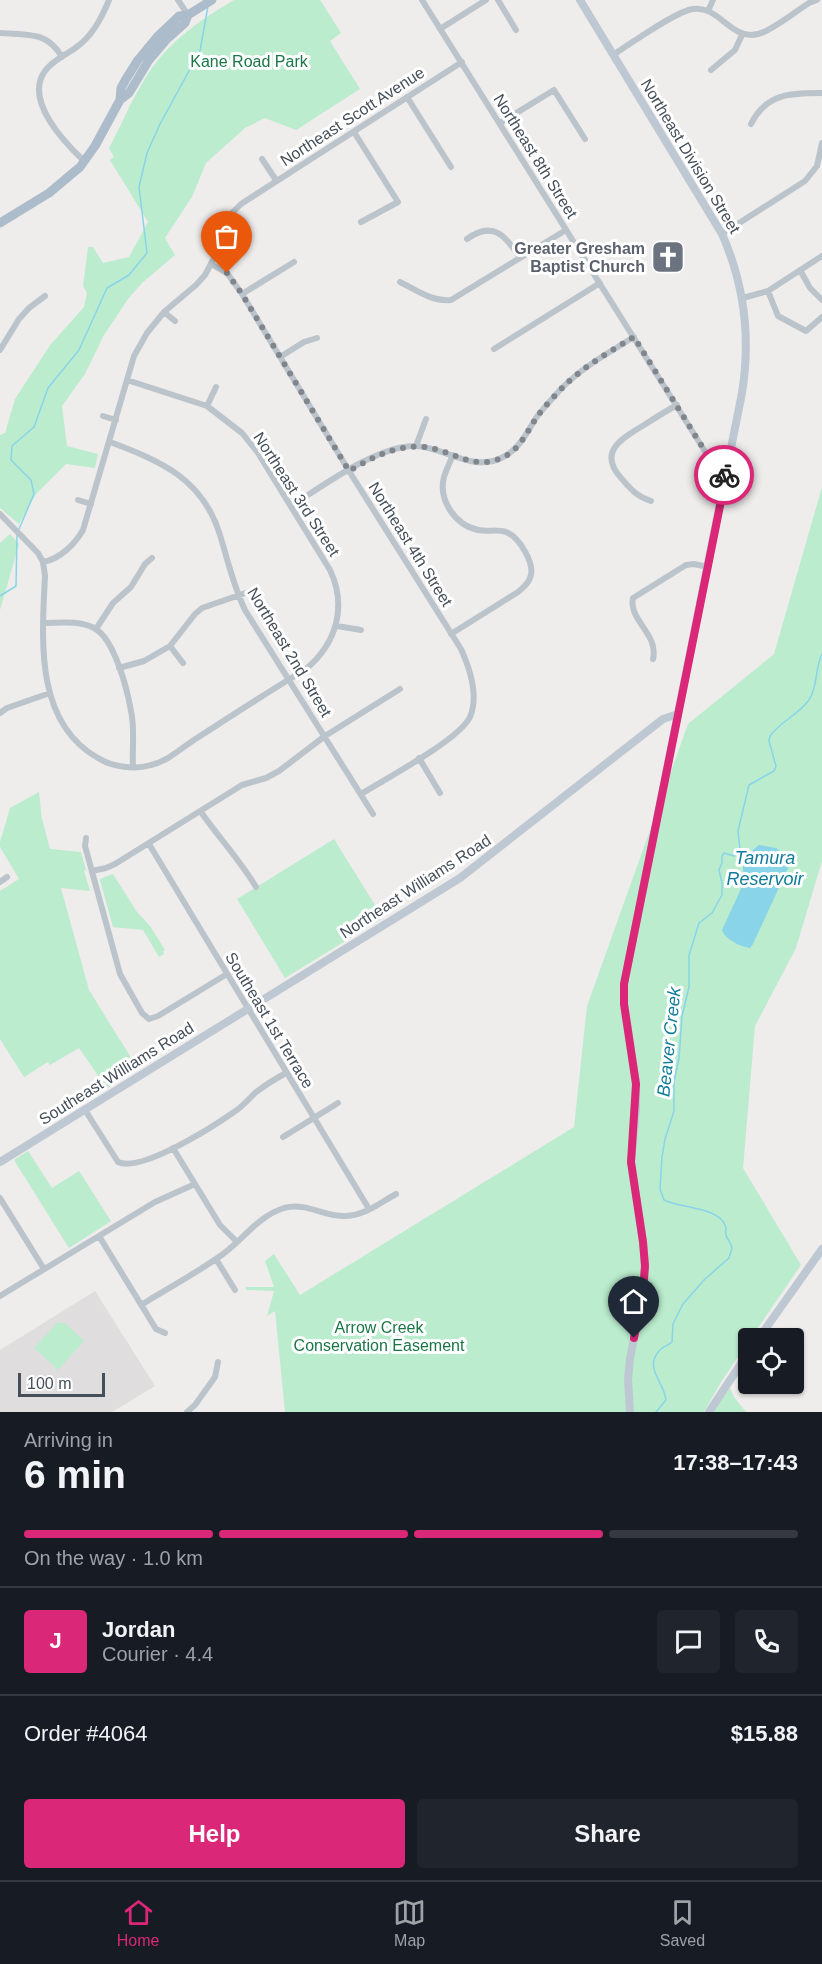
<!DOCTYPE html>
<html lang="en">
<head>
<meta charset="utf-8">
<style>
  body { margin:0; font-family:Arial,sans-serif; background:#20242c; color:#f1f3f6; height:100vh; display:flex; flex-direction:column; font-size:22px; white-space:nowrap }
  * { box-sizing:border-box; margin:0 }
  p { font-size:20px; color:#9ea1a6 }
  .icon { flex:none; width:33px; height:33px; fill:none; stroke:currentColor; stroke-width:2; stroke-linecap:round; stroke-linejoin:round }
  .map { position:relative; height:1412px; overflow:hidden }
  .drawer { display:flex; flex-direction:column; background:#171b24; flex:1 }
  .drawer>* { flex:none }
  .buttons { position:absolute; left:738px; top:1328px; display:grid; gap:12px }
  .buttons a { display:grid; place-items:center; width:66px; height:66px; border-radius:6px; background:#171b24; box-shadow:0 2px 4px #0004; font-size:30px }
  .scale { position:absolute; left:18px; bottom:15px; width:87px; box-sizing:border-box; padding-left:6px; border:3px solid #454f59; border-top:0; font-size:16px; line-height:21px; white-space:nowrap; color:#454f59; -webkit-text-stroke:4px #fff; paint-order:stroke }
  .pin { position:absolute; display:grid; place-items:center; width:51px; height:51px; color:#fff; margin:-62px -26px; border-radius:50% 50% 50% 0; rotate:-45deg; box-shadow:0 0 6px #0007 }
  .pin .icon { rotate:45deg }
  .courier { position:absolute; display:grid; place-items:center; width:60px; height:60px; margin:-30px; border:4px solid #db2777; border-radius:50%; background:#fff; color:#222; box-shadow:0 2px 8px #0007 }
  .overview em { font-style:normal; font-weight:700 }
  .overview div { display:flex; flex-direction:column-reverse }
  .overview { display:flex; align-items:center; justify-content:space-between; height:102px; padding:0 24px }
  h1 { font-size:39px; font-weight:700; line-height:45px }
  .bar { display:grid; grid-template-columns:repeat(4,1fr); gap:9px 6px; align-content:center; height:72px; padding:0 24px }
  .bar i { height:8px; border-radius:4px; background:#363941 }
  .bar .on { background:#db2777 }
  .bar p { grid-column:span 4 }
  .line { display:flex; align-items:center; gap:15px; padding:0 24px; border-top:2px solid #363941 }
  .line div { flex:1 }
  .round { display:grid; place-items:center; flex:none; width:63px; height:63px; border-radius:6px; background:#20242c }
  .cta { display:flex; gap:12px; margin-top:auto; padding:12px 24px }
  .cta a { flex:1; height:69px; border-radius:6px; background:#db2777; color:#fff; font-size:24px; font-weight:700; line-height:69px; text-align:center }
  .cta a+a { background:#20242c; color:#f1f3f6 }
  .menu { display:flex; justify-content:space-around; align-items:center; height:84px; border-top:2px solid #363941; background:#171b24; font-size:16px; color:#9ea1a6 }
  .menu a { display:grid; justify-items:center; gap:3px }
  .menu .on { color:#db2777 }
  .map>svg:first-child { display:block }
  .education { fill:#e0ddde }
  .green { fill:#bbecce }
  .water { fill:#89d4e8 }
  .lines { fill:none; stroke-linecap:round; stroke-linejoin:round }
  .stream { stroke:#89d4e8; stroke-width:1.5 }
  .street { stroke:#bbc4cb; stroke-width:6 }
  .secondary { stroke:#bdc8d3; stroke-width:8 }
  .primary { stroke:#acbccb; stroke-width:9 }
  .done { stroke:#80868c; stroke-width:6; stroke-dasharray:0 10.8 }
  .route { stroke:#db2777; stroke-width:8 }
  .labels { text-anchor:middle; stroke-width:6; stroke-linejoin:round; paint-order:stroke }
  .park-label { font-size:16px; fill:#1a7647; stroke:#fff }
  .street-label { font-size:16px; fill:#454f59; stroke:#fff }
  .worship-label { font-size:16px; font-weight:bold; fill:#5b616d; stroke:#fff; text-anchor:end }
  .water-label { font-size:18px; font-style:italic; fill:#117c99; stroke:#fff }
</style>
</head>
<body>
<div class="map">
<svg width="822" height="1412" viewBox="0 0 822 1412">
  <rect width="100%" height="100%" fill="#efecec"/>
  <path class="education" d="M95,1291l60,95 -43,26h-112v-62z"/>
  <path class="green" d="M234,0h86l21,33 -11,8 30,48 -64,41 -31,-12 -20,10 -39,35 -14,34 -27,41 10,17 -33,28 -14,16 -24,36 -19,39 -23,32 5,40 31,8 -3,14 -29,-4 -30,30 -17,30 -19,-16v-73l5,-2 10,-34 36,-55 33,-37 3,-14 -4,-7 5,-39h5l10,16 26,-6 19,-35 -38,-62 4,-3 -5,-9c12,-22 21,-45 34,-66 22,-38 54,-60 91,-82z
    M822,487v374l-26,87 -41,78 -12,142 58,97 -50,73h-3v4l-27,40 -17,30h-419l-10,-101 -8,5 7,-25 -28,-1v-3h28l-9,-26 9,-7 26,41 274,-168 13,-121 101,-282 86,-70z
    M10,534l9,10 -19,66v-67z
    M39,792l3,27 8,30 31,3 5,18 -2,1 6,20 -29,-3 28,102 49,79 -37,23 3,-5 -1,-4 -24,-35 -29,17 -2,-3 -24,15 -24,-38v-148l19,-12 -19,-32v-5l10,-34z
    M334,839l49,79 -98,60 -48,-79z
    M113,874l24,38 13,14 15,24 -2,2 1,2 -5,3 -16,-27 -30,-3 -13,-47 2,-2z
    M28,1151l24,37 27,-17 32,50 -42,27 -55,-88z
    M57,1323h8l19,18 -26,29 -24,-22z
    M730,1388l4,9 12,15h-33z"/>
  <path class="water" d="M759,845l17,3 18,13 -5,5 -36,78 -3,4c-9,-1 -25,-9 -28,-18l23,-50c0,-3 -2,-6 -2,-10 -1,-11 8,-19 16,-25z"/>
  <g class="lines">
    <path class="stream" d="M19,529l15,-35 -3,-14 -20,-20 1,-14 22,-19 14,-39 31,-38 28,-62 22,-13 18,-22 -8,-66 8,-34 13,-29 40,-73 8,-45
      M0,596l16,-10 1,-53
      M656,1412l10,-12c-2,-19 -23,-32 -6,-50 3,-4 8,-4 12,-8l1,-18 10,-20 22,-25 24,-21 3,-10c-1,-6 -5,-8 -6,-13 -2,-8 2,-2 -1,-10 -7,-18 -46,-17 -61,-25l-4,-11 2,-32 3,-18 9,-28v-29l5,-24 3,-42 7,-29v-32l10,-32 13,-10 10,-18v-12l-3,-13 3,-7v-7l2,-3 10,3 4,-2 2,-4 -2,-19 11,-46 25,-14 2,-5 -7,-25 1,-5c11,-15 28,-21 39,-36 9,-13 6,-33 13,-46"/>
    <path class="street" d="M178,0l10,15
      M422,0l294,469 10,7
      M498,0l18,30
      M708,11l5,-11
      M440,29l46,-29
      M0,33c27,2 47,-2 62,24
      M613,55c17,-11 63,-44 80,-46 26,-4 38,32 65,25 14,-3 38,-23 51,-31l8,-3
      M711,70l24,-20 7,-15
      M407,97l44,70
      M500,123l54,-33 31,49
      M751,124c15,-31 41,-31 71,-31
      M354,132l44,70 -37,20
      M262,159l14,21
      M84,161c-20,-19 -60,-61 -39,-90 7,-10 20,-16 29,-22 18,-12 27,-30 35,-49
      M722,234l83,-53 12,-15 5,-23
      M467,239c26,-19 39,-3 53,19
      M211,264l16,9 15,21 107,177 112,178c9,20 18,47 9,68 -11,23 -85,62 -109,77
      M800,270l10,18 12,12
      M400,282c16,8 32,20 51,18l115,-70
      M768,291l10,25 28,15 16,-14
      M242,294l52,-32
      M743,298l25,-7 54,-35
      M164,312l11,9
      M494,349l106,-66
      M0,350l19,-31 10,-11 16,-12
      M280,357l24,-15 13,-4
      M207,406l9,-19
      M103,416l13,4
      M110,442c51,19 93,37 110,93 8,26 13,50 25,75l128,204
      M416,446l10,-27
      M78,500l13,4
      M651,501c-16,-6 -19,-11 -30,-23 -24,-27 2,-40 23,-53 11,-7 22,-14 33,-20
      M291,506c32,-20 88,-62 126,-60 29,2 55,26 84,12 18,-8 25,-24 35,-40 7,-10 16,-19 24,-28 21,-22 48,-37 74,-53
      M0,514l38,39 5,9 2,14c-3,62 -11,146 53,182 14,9 37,12 53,7 17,-4 29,-16 43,-25 37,-24 74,-48 112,-71 31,-26 41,-63 24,-99l-72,-117 -16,-20 -35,-27 -80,-26
      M43,562c17,-3 32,-18 40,-32l51,-174 13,-23 17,-21 32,-27 9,-10 9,-17 3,-19 6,-13 8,-12 10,-10 221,-142
      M43,623c16,0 36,-3 51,5 20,10 33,60 37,83 4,17 1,38 2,56
      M337,626l24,4
      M96,629l17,-26 18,-16 14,-23 7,-6
      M451,634l67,-42c5,-4 10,-8 12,-14 6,-14 -11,-41 -24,-46 -9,-3 -19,0 -28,-2 -23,-5 -40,-30 -34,-53 2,-7 6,-15 9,-22
      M170,646l13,17
      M653,659c6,-25 -25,-39 -20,-61l53,-33 8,-1 14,3
      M119,668l25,-7 26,-15 25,-32 7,-6 55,-19
      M0,713l7,-5 43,-15
      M419,758l21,35
      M201,812c18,26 39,48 55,75
      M86,838l-1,8 35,128 22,39 7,6 9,-3 69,-42
      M149,844l220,365
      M92,871l14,-3 9,-4 127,-79 24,-7 13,-7 46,-35 75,-47
      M0,882l7,-5
      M85,1110l33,52c23,11 96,-36 116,-50 8,-5 14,-12 21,-19 10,-8 20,-14 31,-20
      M283,1137l55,-34
      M173,1148l47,77 17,17
      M0,1198l44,71
      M99,1236l57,93 9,4
      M216,1259l19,31
      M0,1296l155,-94 40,-18
      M141,1305c27,-17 56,-32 82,-51 21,-15 35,-38 61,-46 23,-6 40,9 62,8 18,0 35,-14 50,-22
      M187,1412l8,-7 20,-28 3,-15"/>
    <path class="secondary" d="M580,0l142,234c23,52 29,103 20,159l-118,591v20l12,80v24l-5,55 12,79 2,24 -2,25 -13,68 -2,20 2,33
      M0,1162l460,-284 203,-159 15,-5
      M759,1338l63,-89
      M709,1412l39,-59"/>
    <path class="primary" d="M120,100l1,-12 5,-9 12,-19 19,-23 22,-21 9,-1 24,-15
      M0,223l49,-30 31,-26 15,-21 25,-46 9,-7 20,-33 17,-20 19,-17 3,-8"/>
  </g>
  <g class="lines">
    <path class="done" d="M227,273l15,21 107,177c29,-17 57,-31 90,-21 20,6 36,17 57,10 24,-7 30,-28 43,-46 8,-10 18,-21 27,-30 20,-19 45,-33 68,-47l82,132 8,6"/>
    <path class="route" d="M634,1338l9,-47 2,-25 -2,-24 -12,-80 5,-78 -12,-80v-20l102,-508 -2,-1"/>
  </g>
  <defs>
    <symbol id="church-square" viewBox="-11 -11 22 22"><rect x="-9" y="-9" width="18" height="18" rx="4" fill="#6b7280" stroke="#fff"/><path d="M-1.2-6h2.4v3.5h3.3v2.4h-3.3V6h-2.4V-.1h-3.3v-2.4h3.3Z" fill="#fff"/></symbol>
  </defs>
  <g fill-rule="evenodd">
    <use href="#church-square" x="649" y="238" width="38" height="38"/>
  </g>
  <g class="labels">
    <g class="park-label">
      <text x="249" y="67">Kane Road Park</text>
      <text x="379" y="1333">Arrow Creek<tspan x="379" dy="18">Conservation Easement</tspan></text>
    </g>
    <g class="street-label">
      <text transform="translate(352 116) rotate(-33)" y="6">Northeast Scott Avenue</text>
      <text transform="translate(536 156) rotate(58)" y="6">Northeast 8th Street</text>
      <text transform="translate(691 156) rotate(59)" y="6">Northeast Division Street</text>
      <text transform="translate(297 494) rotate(57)" y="6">Northeast 3rd Street</text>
      <text transform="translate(411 544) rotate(58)" y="6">Northeast 4th Street</text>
      <text transform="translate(290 652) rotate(59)" y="6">Northeast 2nd Street</text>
      <text transform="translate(415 886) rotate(-33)" y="6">Northeast Williams Road</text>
      <text transform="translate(270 1020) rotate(59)" y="6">Southeast 1st Terrace</text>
      <text transform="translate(116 1073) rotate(-32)" y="6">Southeast Williams Road</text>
    </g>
    <g class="worship-label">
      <text x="645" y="254">Greater Gresham<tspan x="645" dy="18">Baptist Church</tspan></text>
    </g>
    <g class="water-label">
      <text x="765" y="864">Tamura<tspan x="765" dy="21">Reservoir</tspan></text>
      <text transform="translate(669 1042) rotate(-84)" y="6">Beaver Creek</text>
    </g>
  </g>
</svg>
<div class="buttons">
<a><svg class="icon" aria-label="locate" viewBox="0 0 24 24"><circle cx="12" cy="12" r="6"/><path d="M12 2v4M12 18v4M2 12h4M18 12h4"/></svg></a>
</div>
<div class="scale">100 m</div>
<div class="pin" style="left:227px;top:273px;background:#ea580c"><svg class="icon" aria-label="bag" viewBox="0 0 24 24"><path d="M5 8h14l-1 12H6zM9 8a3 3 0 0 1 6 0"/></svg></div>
<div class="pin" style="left:634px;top:1338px;background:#1f2937"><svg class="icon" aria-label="home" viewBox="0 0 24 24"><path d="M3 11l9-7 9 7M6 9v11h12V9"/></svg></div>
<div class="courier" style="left:724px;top:475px"><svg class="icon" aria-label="bike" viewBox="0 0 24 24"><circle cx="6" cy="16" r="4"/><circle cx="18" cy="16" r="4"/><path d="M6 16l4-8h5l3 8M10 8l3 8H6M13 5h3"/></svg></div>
</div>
<section class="drawer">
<div class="overview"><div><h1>6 min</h1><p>Arriving in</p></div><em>17:38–17:43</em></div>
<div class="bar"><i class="on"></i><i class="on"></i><i class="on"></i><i></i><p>On the way · 1.0 km</p></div>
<div class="line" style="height:108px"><b class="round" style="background:#db2777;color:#fff">J</b><div><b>Jordan</b><p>Courier · 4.4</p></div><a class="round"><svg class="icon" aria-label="chat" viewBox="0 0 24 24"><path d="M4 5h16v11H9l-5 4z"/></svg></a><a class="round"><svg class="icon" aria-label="phone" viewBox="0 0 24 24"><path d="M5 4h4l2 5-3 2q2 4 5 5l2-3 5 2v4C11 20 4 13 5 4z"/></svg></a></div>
<div class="line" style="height:78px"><div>Order #4064</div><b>$15.88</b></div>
<div class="cta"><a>Help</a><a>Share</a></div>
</section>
<nav class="menu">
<a class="on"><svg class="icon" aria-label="home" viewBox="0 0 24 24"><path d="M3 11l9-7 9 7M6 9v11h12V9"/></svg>Home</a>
<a><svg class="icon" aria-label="map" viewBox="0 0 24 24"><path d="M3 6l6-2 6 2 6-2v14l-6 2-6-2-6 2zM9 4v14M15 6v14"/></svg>Map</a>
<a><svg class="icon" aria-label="saved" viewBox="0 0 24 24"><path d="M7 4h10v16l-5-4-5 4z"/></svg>Saved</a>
</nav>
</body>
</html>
